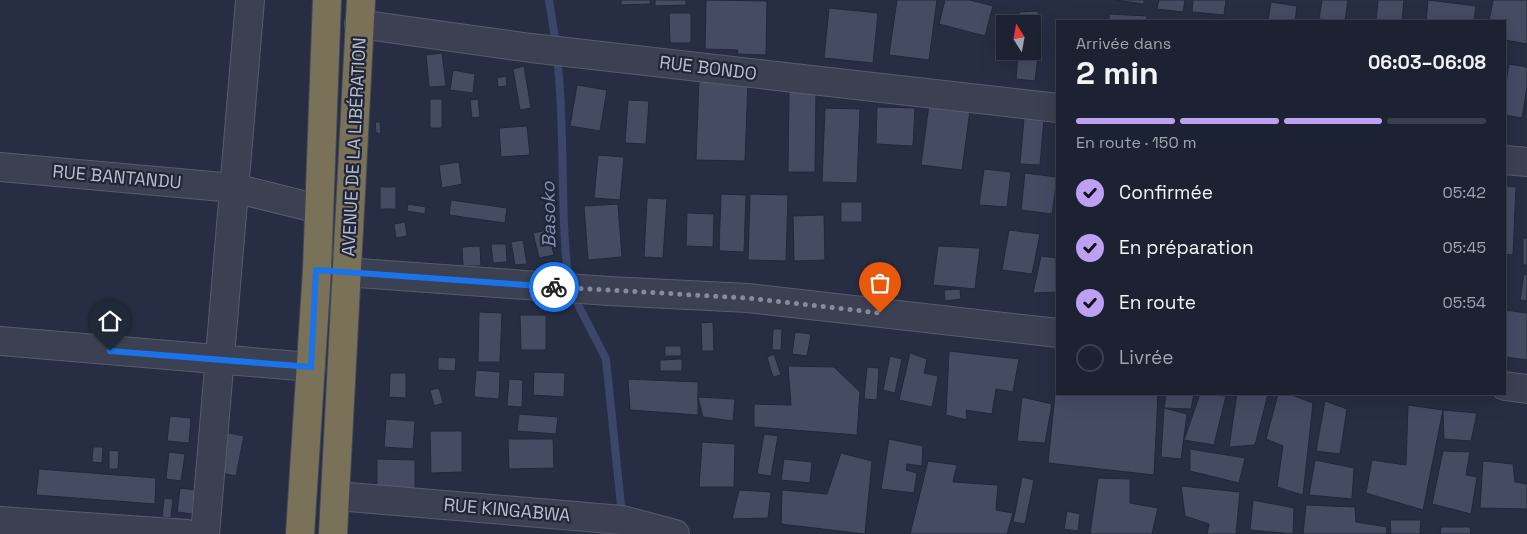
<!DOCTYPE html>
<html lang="fr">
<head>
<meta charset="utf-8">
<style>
  body { margin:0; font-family:"Space Grotesk",sans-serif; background:#2a2f3e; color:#f1f3f6; height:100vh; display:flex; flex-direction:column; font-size:19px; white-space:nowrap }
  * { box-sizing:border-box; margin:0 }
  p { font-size:16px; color:#a0a4ac }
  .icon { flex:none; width:28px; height:28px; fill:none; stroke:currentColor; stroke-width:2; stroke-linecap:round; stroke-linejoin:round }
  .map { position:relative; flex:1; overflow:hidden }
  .sheet { position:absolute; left:1056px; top:20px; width:450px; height:375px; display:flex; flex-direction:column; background:#1d2232; border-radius:0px; box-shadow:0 5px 20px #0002,0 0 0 1px #3b3f4d }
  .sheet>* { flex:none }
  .needle { width:32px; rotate:349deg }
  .tools { position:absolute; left:996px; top:15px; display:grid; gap:10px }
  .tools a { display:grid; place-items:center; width:45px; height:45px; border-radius:0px; background:#1d2232; box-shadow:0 5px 20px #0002,0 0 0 1px #3b3f4d; font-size:25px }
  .pin { position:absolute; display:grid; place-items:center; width:42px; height:42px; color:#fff; margin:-51px -21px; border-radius:50% 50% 50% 0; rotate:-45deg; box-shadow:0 0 5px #0007 }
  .pin .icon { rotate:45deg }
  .courier { position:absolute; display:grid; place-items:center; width:50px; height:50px; margin:-25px; border:4px solid #1a73e8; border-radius:50%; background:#fff; color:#222; box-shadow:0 1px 6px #0007 }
  .overview em { font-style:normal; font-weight:800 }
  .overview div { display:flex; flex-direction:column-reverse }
  .overview { display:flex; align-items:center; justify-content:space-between; height:85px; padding:0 20px }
  h1 { font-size:32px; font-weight:800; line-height:38px }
  .bar { display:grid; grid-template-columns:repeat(4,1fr); gap:8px 5px; align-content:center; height:60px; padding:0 20px }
  .bar i { height:6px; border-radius:4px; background:#3b3f4d }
  .bar .selected { background:#bca0f2 }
  .bar p { grid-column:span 4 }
  ol { padding:0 20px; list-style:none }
  li { display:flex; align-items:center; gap:15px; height:55px }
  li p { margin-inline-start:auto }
  li .icon { padding:5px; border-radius:50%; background:#bca0f2; color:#111; stroke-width:4 }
  li:last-child { color:#a0a4ac }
  li i { width:28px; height:28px; border:2px solid #3b3f4d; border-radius:50% }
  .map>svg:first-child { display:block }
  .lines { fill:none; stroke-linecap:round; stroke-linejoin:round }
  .stream { stroke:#3b466a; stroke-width:8 }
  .building { fill:#444b63; stroke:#22283a }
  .minor-casing { stroke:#575c6d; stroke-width:30 }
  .highway-casing { stroke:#43495a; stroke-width:30 }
  .minor { stroke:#3b4153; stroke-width:28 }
  .highway { stroke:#797258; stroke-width:28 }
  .done { stroke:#868b9c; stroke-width:5; stroke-dasharray:0 9 }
  .route { stroke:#1a73e8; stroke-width:6 }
  .labels { text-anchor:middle; stroke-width:4.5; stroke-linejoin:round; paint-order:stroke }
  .street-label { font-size:18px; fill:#b9bdcc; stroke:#202638 }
  .water-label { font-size:19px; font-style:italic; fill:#808db3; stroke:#202638 }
</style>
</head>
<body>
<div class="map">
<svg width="1527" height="534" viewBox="0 0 1527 534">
  <rect width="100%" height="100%" fill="#272e43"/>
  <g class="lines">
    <path class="stream" d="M549,0l7,45
      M557,56c9,76 2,153 12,228
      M573,295l33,64 16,156"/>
  </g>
  <path class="building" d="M621,0h29l1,4 -30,1z
    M655,0h31v5l-31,1z
    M706,0l61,1 -1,54 -29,-1 1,-4 -33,-1z
    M897,0h40l-8,60 -40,-5z
    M945,0h25l23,6 -8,30 -46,-12z
    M1115,0h29v4z
    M1159,0h26l-2,12 -26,-3z
    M1193,0h33l-2,15 -32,-3z
    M1322,0h26l-3,21 -26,-2z
    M1378,0h26l-2,21h-26z
    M1428,0l48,6 -2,15h-48z
    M1493,0h34v44l-22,-4v-19h-16z
    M1271,2l26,4 -2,15 -27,-1z
    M829,8l49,5 -5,50 -49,-5z
    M1038,11l1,15 -7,1v-3h-13v-12z
    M669,13h22v30h-21z
    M1109,14l38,2v5h-38z
    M1211,18l22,2v1h-22z
    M442,53l4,33 -17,1 -3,-32z
    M1018,53l20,2 -3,26 -19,-2z
    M1509,64l18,3v20l-5,31 -17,-3v-26z
    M524,66l7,42 -11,2 -7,-41z
    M453,70l22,4 -2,19 -23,-3z
    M506,76l1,10 -9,1 -1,-9z
    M699,79l49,1 -3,81 -49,-1z
    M577,85l30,5 -7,41 -30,-5z
    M789,90h27l-1,82h-27z
    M430,99h12v29h-12z
    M478,99l2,18 -8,1 -2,-18z
    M628,100l21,1 -3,43 -21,-1z
    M929,104l41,6 -8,60 -41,-5z
    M877,107l38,1 -2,38 -37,-2z
    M825,108l35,1 -3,74 -35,-1z
    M1024,118l20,1 -4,46 -20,-1z
    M375,122h5l1,11h-5z
    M527,126l3,29 -29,2 -2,-29z
    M598,155l26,2 -4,43 -26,-2z
    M459,162l3,22 -20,4 -3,-23z
    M984,169l27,3 -4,35 -28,-2z
    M1025,173l32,4 -5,37 -31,-4z
    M1505,186l11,1 -3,68 -8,-1z
    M380,187h16v22h-16z
    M721,194l25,1 -2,57 -25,-1z
    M750,194l38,1 -2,66 -38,-1z
    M647,198l20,1 -4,59 -19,-1z
    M451,200l56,8 -2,15 -56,-8z
    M841,202h21v20h-21z
    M408,204l18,3 -1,7 -18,-3z
    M618,204l4,53 -34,3 -4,-54z
    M687,213l27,1 -1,33 -27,-1z
    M824,215l1,45 -31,1 -1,-45z
    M405,222l2,14 -11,2 -2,-14z
    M548,230l6,25 -15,3 -6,-25z
    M1009,230l31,4 -8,40 -30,-4z
    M1523,238h4v27h-4z
    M523,240l4,24 -12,1 -4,-23z
    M491,244h15l1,18 -14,1z
    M480,246l1,20h-18l-1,-19z
    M938,246l42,2 -5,41 -42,-4z
    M1041,256l17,2v34l-25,1z
    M1524,274l3,1v26l-7,-1z
    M960,289l1,10 -16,2 -1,-11z
    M1505,310l22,3v47l-22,-3z
    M479,312l23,1 -2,49h-22z
    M520,315h26v35h-25z
    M713,322l1,29h-12l-1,-28z
    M773,329h9l-1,21h-9z
    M795,332l16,2 -4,22 -15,-2z
    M665,346h16v10h-16z
    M949,351l70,8 -6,33 -17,-3 -4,25 -26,-4 1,10 -21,-5z
    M910,353l17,6 -3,14 14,3 -6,31 -33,-7z
    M774,354l7,21 -8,2 -6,-20z
    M890,356l12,3 -7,34 -12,-3z
    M438,357l18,1 -1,13 -17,-1z
    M682,359v12h-22v-11z
    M1058,365v29h100l-4,81 -106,-12z
    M788,366l46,1 26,25 -3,43 -103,-8v-23l37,1z
    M867,367l12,1 -2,32 -13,-1z
    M476,370l24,2 -1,27 -25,-2z
    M534,372l31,1 -1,24 -31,-2z
    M390,373h16v25l-17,-1z
    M509,379l14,1 -1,27 -15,-1z
    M628,379l70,3v33l-68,-5z
    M439,388l4,15 -9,3 -4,-16z
    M1166,394h28l-3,15 -27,-1z
    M1200,394l26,2 -12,49 -30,-5z
    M1237,394h31l-13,51 -26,2z
    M1278,394h11l24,9 -10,92 -26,-8 6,-41 -17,-7z
    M698,397l37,2 -2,22 -30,-4z
    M1022,397l30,7 -7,39 -28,-2z
    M1325,401l22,8 -7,45 -24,-3z
    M1408,405l35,5 -20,100 -57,-17 6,-33 34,5z
    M1164,408l23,6 -6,45 -20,-2z
    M1443,410l34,3 -6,28 -27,-2z
    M519,414l39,3 -2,17 -39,-3z
    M170,416l21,2 -2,25 -22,-2z
    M386,419l29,2 -2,28 -29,-2z
    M430,431h32v41l-31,1z
    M224,432l20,4 -8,40 -20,-4z
    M764,434l14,2 -7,40 -14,-2z
    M508,439h45l1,29 -45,1z
    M889,439l34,7 -1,20 -15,-2 -1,6 11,3 -3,20 -33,-4z
    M702,442l33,2 -1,43h-35z
    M93,447h10l-1,16 -10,-1z
    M1190,449l55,9 -6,25 -49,-12z
    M109,450l10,1 -1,18h-9z
    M1443,451l27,1 -4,23 11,2 -6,37 -39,-10z
    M169,452l16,2 -4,27 -15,-2z
    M841,453l31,8 -7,73 -84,-10 1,-34 45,4z
    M377,459l38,1v32h-38z
    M784,459l28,3 -2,21 -29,-3z
    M1315,460l39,8 -2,31 -43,-4z
    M928,461l29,4 -4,17 45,3 -2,25 17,3 -6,21h-97z
    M1483,461l30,3 2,18 12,2v25l-47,-1z
    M39,469l117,9 -1,26 -119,-9z
    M1022,477l12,3 -9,44 -12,-2z
    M1098,478l32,1v24l28,5 -6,26h-62z
    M1181,486l59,6 -4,42h-29l2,-10 -24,-8z
    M180,488l15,2 -3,24 -15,-2z
    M739,490l32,2 -3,26 -36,1z
    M164,498l9,1 -2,19 -9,-1z
    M1253,500l41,8 -1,26 -43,-4z
    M1306,505l49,2 1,15 31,5 -1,7h-83z
    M1067,511l13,3 -2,17 -14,-2z
    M1390,520h31l-1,14h-29z
    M1441,527h29l1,7h-31z"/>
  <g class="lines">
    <defs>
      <path id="minor" d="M359,24l172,24 527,60
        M1505,160l22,2
        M0,167l234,21 85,21
        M317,270l292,21 139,7 310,35
        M0,341l311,26
        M1505,386l22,3
        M337,496l285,24 53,14
        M0,521l187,13
        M205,534l45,-534"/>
      <path id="highway" d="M300,534l17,-264 10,-270
        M333,534l28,-534"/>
    </defs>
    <use href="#minor" class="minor-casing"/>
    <use href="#highway" class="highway-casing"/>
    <use href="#minor" class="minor"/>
    <use href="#highway" class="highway"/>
  </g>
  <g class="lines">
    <path class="done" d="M554,287l194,11 132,15"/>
    <path class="route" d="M110,351l201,16 5,-97 238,17"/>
  </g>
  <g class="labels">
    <g class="street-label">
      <text transform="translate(708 68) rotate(7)" y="6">RUE BONDO</text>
      <text transform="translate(354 147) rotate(-87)" y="6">AVENUE DE LA LIBÉRATION</text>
      <text transform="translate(117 177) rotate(5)" y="6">RUE BANTANDU</text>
      <text transform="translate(507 510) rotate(5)" y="6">RUE KINGABWA</text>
    </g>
    <g class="water-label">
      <text transform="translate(548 215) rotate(-91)" y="7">Basoko</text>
    </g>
  </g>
</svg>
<div class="tools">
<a><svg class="needle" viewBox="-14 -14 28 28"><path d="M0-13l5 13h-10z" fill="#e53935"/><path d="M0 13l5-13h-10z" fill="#a0a4ac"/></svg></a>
</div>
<div class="pin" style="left:880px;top:313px;background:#ea580c"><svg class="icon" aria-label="bag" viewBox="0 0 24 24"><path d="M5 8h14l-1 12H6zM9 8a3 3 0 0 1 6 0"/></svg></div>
<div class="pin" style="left:110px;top:351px;background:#1f2937"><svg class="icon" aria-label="home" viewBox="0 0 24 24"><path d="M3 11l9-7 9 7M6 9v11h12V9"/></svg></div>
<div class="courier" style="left:554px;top:287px"><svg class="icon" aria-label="bike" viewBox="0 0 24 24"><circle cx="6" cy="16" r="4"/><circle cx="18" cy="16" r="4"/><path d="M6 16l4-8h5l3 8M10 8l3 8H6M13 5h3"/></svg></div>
<section class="sheet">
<div class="overview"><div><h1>2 min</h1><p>Arrivée dans</p></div><em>06:03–06:08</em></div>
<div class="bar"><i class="selected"></i><i class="selected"></i><i class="selected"></i><i></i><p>En route · 150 m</p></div>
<ol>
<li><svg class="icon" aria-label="check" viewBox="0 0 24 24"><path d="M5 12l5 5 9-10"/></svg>Confirmée<p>05:42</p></li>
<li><svg class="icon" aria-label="check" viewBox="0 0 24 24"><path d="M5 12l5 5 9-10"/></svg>En préparation<p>05:45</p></li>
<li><svg class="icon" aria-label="check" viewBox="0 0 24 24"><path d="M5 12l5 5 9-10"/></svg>En route<p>05:54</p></li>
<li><i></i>Livrée</li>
</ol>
</section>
</div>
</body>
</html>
